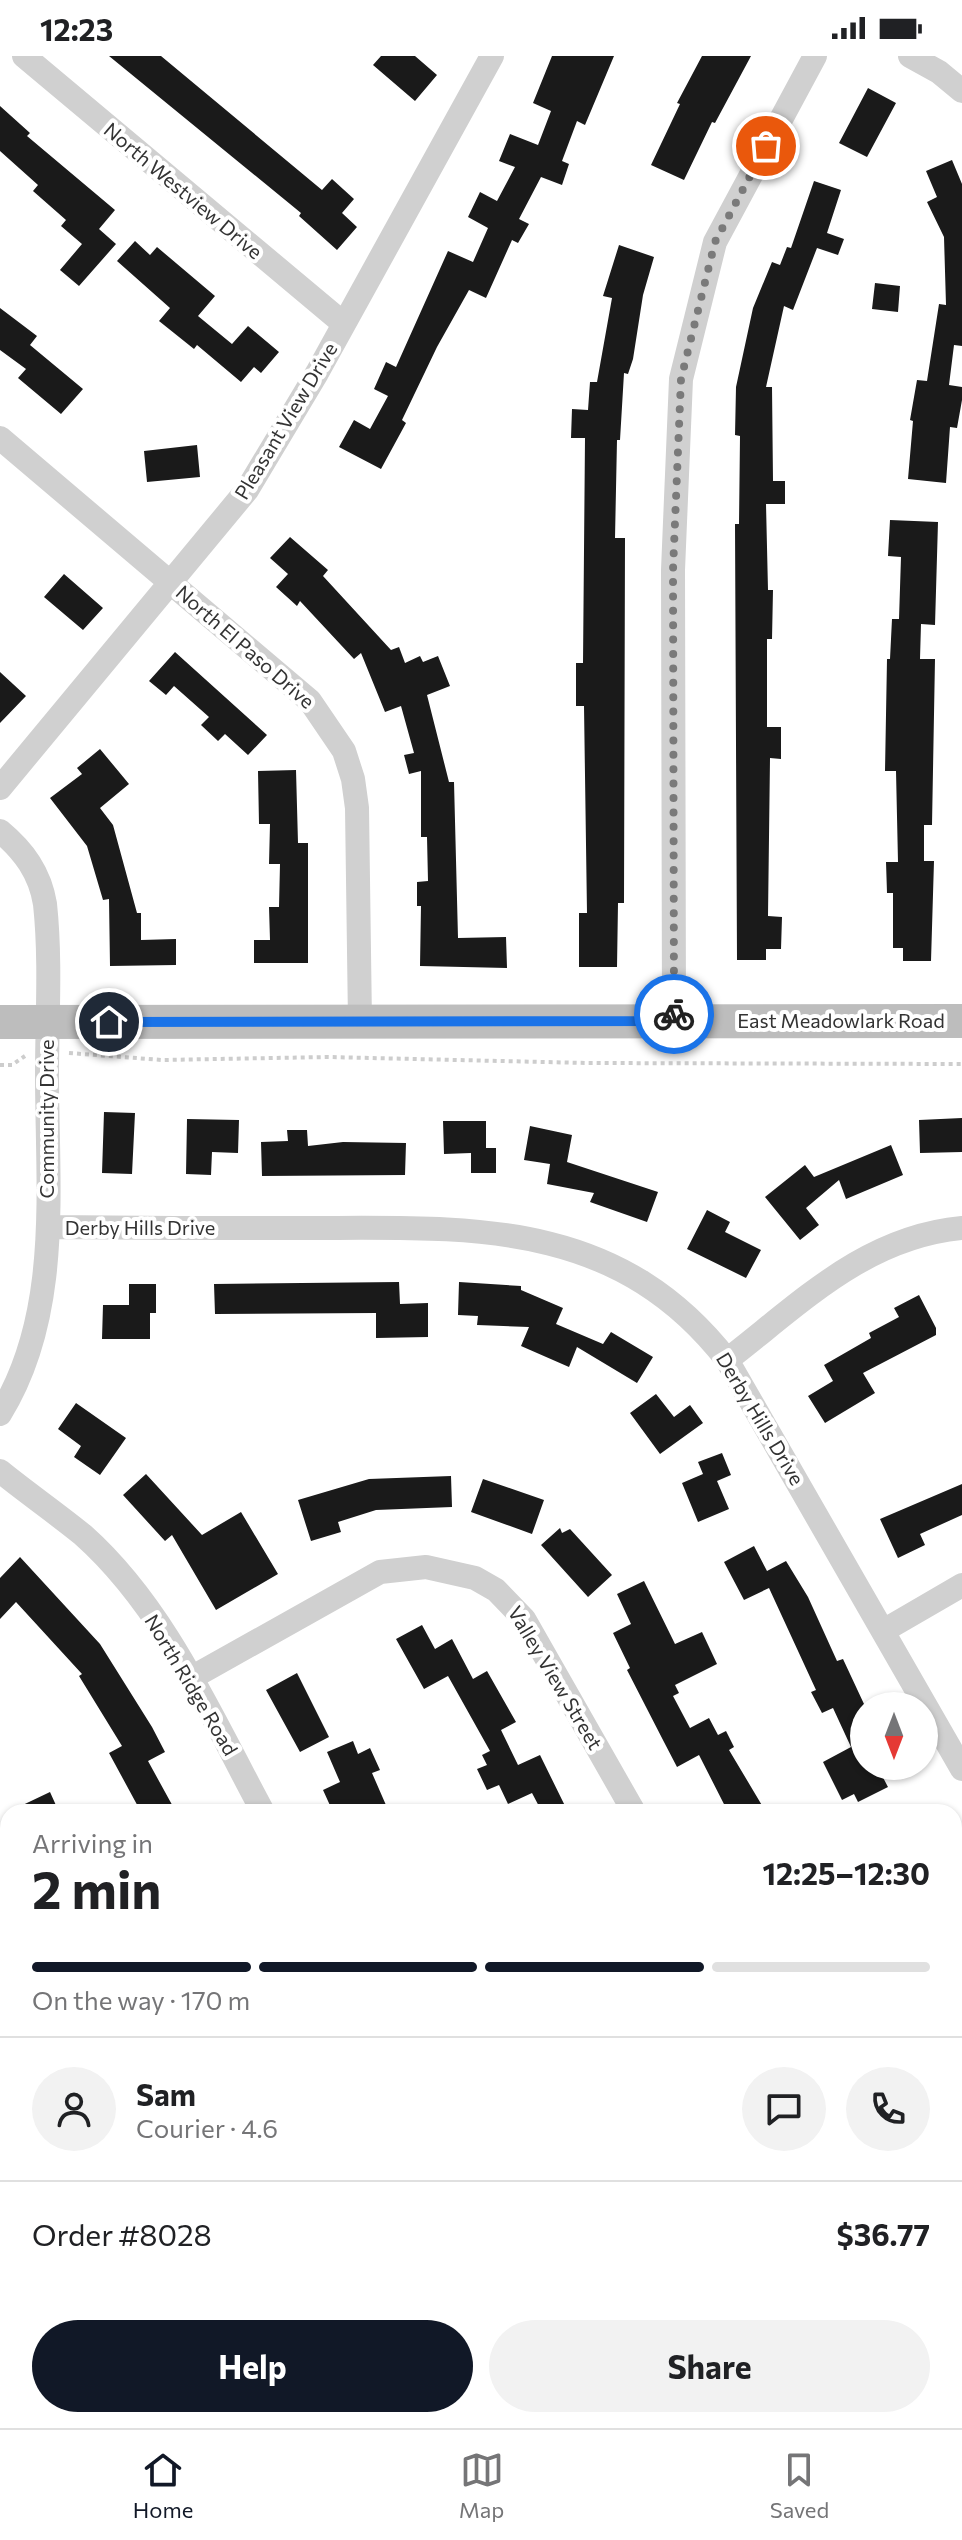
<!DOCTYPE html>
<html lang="en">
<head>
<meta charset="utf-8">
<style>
  body { margin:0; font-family:Commissioner,sans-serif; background:#f2f2f2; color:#202124; height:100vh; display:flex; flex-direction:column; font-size:30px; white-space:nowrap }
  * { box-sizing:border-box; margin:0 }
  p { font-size:26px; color:#757577 }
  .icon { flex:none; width:44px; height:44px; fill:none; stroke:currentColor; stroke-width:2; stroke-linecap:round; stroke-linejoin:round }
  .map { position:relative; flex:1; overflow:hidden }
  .panel { position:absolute; left:0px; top:1748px; width:962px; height:624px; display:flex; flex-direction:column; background:#fff; border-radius:24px 24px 0 0; box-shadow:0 2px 6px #0004 }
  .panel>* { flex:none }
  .needle { width:52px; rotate:180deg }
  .tools { position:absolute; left:850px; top:1636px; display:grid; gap:16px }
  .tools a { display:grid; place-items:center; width:88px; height:88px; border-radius:50%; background:#fff; box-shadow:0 2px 6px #0004; font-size:40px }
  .pin { position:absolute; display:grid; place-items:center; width:68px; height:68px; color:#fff; margin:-34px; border:4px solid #fff; border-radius:50%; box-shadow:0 2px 8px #0007 }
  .courier { position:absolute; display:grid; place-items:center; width:80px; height:80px; margin:-40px; border:6px solid #1a73e8; border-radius:50%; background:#fff; color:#222; box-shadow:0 2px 10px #0007 }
  .head em { font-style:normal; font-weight:700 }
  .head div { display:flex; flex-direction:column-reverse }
  .head { display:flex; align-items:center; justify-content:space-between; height:136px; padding:0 32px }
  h1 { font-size:52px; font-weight:700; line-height:60px }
  .bar { display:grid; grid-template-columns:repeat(4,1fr); gap:12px 8px; align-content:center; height:96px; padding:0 32px }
  .bar i { height:10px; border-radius:6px; background:#e0e0e0 }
  .bar .selected { background:#111827 }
  .bar p { grid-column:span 4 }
  .line { display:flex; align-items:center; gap:20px; padding:0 32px; border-top:2px solid #e0e0e0 }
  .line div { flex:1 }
  .round { display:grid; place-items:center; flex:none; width:84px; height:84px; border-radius:42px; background:#f2f2f2 }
  .action { display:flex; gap:16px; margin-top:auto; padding:16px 32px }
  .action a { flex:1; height:92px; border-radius:48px; background:#111827; color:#fff; font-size:32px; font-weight:700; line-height:92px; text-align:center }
  .action a+a { background:#f2f2f2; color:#202124 }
  .status { display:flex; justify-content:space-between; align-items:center; height:56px; padding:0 40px; background:#fff; direction:ltr }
  .status svg { height:22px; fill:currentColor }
  .tab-bar { display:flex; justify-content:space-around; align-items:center; height:112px; border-top:2px solid #e0e0e0; background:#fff; font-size:22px; color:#757577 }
  .tab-bar a { display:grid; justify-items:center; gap:4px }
  .tab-bar .selected { color:#111827 }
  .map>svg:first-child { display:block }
  .building { fill:#1a1a1a }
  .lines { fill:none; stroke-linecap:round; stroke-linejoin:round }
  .path { stroke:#cdcdcd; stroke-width:4; stroke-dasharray:4 4; stroke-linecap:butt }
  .minor { stroke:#d0d0d0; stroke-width:24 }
  .tertiary { stroke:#d0d0d0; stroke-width:30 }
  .secondary { stroke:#bdbdbd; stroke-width:34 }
  .done { stroke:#7a7a7a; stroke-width:8; stroke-dasharray:0 14.4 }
  .route { stroke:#1a73e8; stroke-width:10 }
  .labels { text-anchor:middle; stroke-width:8; stroke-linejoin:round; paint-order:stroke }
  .street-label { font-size:20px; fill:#333; stroke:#fff }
</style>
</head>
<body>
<div class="status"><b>12:23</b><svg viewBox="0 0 49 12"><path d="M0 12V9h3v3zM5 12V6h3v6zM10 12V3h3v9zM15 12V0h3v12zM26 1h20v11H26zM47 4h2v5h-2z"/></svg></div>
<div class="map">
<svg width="962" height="2372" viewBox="0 0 962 2372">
  <rect width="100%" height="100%" fill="#fff"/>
  <path class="building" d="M109,0h52l161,134 10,-11 22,20 -12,14 15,14 -20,23 -38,-34 2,-3z
    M381,0h34l22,19 -22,26 -42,-36z
    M552,0h62l-29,69 -8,-4 -15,40 7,3 -7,21 -21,-8 -22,42 10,5 -11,19 -6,-3 -26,58 -17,-8 -32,57 -35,73 4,3 -25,46 -42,-22 15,-27 16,9 18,-33 -14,-7 12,-27 10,5 52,-116 25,11 15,-34 -20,-11 12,-25 17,9 18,-34 -16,-6 11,-27 28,11 13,-34 -18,-8z
    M702,0h49l-36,67 -3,-1 -28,58 -33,-15 29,-61 -3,-1z
    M868,32l28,15 -29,54 -28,-14z
    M0,50l30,27 -3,3 88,74 -16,19 17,15 -37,42 -19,-16 22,-26 -21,-18 5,-6 -33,-29 5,-6 -38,-34z
    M952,104l10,24v162l-8,-1 -5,40 13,2v13l-5,28 -7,-1 -4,56 -38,-4 5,-58 -3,-1 7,-40 10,1 12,-77 7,1 -2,-68 -17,-35 10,-5 -11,-26z
    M814,125l27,9 -14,43 17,6 -6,16 -21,-7 -24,62 -9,-4 -18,81h6l1,94h12v23h-19l2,86h5l-1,49h-5v88h14v32l-11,-1 -2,158 14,1 -1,32h-15v11h-29l-2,-436h4l1,-88 -5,-1 1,-48 17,-79 19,-46 8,3 7,-18 4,1z
    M135,185l15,14 7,-8 58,49 -17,20 34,28 16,-18 31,26 -18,21 -7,-6 -13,15 -44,-37 -3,4 -35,-28 11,-13 -53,-47z
    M619,189l35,12 -11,38 -10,64 -5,15 -4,-1 -4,67h-3l-2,98h10l-1,365h-6l-1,64h-38v-54h8l-3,-207h-8v-43h7l2,-225h-14l1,-29 16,1 2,-28h7l15,-84 -9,-2z
    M875,227l25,3 -2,26 -26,-3z
    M0,252l37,28 -7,9 53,44 -22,25 -43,-36 8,-9 -26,-19z
    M197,389l3,32 -53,5 -3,-31z
    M890,464l48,2 -3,103 -14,-1 -1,35h15l-3,166h-8v36h10l-3,100h-28v-13h-10v-55h-6l-1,-31h12l-2,-91h-11l2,-112h3l2,-40h7l2,-62 -13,-1z
    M290,481l38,33 -5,6 68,74 8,-3 6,16 15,-7 3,6 15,-6 12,30 -23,9 22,87h5l4,156 48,-1 1,31 -87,-2 1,-60h-4v-24l11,-1 -1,-44h-6v-66l-12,3 -5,-19 10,-2 -13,-47 -16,6 -24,-59 -7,6 -54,-58 -3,5 -21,-19 12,-13 -18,-16z
    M64,518l39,34 -20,22 -39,-33z
    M175,596l92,83 -19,20 -23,-21 -7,7 -17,-16 8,-8 -35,-31 -8,9 -17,-14z
    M0,616l26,24 -26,27z
    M100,693l29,35 -29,24 13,17 24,88h4v27l35,-1v26l-66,1 -1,-67 -6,1 -16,-54 -37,-48 32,-24 -5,-6z
    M296,714l2,73h10v120h-54v-23h16l-1,-33h10l1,-43h-11l1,-40h-11l-1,-53z
    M104,1056l31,1 -3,61 -30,-1z
    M962,1062v34l-42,1 -1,-33z
    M187,1063l52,1 -1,33 -26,-1 -1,23 -25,-1z
    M443,1065h43v27h10v25h-25v-20l-27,1z
    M530,1070l42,9 -5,27 91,30 -11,30 -57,-20 4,-9 -47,-9 3,-20 -26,-4z
    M287,1074h20l1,16 35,-4 63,1 -1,32 -143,1 -1,-34 27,-1z
    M891,1089l12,30 -57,24 -7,-19 -33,28 13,17 -19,15 -35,-43 40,-32 9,12z
    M707,1154l23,12 -5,10 36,18 -15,28 -59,-29z
    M399,1226l1,22 28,-1v34l-52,1v-25l-161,1 -1,-30z
    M459,1226l62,4v4l42,18 -7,16 47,20 8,-12 42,25 -16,26 -60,-36 -8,20 -48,-21 8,-19 -52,-2 1,-9 -20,-1z
    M129,1228h27v29h-6v26h-48l1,-34h26z
    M919,1239l17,33v7l-73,38 12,20 -50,30 -17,-27 25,-15 -9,-16 47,-27 -2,-5 30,-16 -5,-9z
    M656,1338l18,23 16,-12 13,18 -43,31 -30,-41z
    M76,1347l50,35 -26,37 -26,-18 7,-11 -23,-17z
    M722,1397l9,22 -14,6 12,28 -31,13 -16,-39 21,-9 -5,-12z
    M146,1418l56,61 39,-23 37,62 -62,36 -44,-75 -7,6 -42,-46z
    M451,1420l1,31 -76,3 -38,12 3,10 -30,9 -13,-41 71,-21z
    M483,1423l61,21 -12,34 -61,-22z
    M962,1428v31l-42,19 5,11 -27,13 -18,-39z
    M560,1472l2,5 8,-4 42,46 -24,22 -47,-52z
    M754,1490l13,25 19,-10 22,36 29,64 6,-2 21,45v62h13l11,21 -30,15 -4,-8 -12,6 -19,-38 28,-15 -18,-39 -11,5 -11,-21 5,-2 -47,-102 -25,12 -20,-38z
    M20,1501l80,87 52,83 13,25 -17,9 28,51h-35l-32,-59 13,-7 -43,-70 3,-2 -66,-72 -16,17v-41z
    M644,1525l31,63 27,-12 15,32 -42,21 4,8 -6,3 17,32 19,-10 9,17 8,-4 8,16 -5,3 37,62h-38l-29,-57 -22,12 -13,-25 -37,-72 3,-2 -17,-35 18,-9 -14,-30z
    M422,1569l13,24 17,-10 21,40 14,-8 29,51 -15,8 17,35 22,-10 28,57h-26l-10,-19 -24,11 -9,-19 -12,5 -10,-21 10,-4 -5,-10 8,-4 -42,-75 -24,13 -28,-50z
    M297,1617l32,64 -29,15 -34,-62z
    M353,1685l5,13 12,-6 10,22 -8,3 17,39h-56l-10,-22 17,-8 -13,-30z
    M50,1736l9,20h-51z"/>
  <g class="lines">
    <path class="path" d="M69,997l93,7 166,-3 259,6 375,1
      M0,1009h12l13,-9"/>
    <path class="minor" d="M24,0l320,268
      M910,0l29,16 23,19
      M0,382l310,263 34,50 9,28 4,29 3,214
      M0,732l247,-298 70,-117 175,-317
      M0,775c24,20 40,42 45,73 6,56 2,115 2,171 0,113 15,239 -47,339
      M674,965l-1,-451 8,-191 34,-137 100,-186
      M48,1171c85,1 169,1 254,1 164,0 313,-12 425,132l235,409
      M727,1304c74,-57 138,-123 235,-132
      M0,1415c27,22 56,42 83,64 82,73 129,183 180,277
      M883,1575l79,-46
      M191,1622l189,-106 46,-5 49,11 21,12 28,29 110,193
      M0,2090h8
      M954,2111l8,-3"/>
    <path class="tertiary" d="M0,1934l8,27
      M0,2372l8,-25"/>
    <path class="secondary" d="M0,966l962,-1"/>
  </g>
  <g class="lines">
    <path class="done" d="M674,958l-1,-444 8,-191 34,-137 51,-96"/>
    <path class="route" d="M109,966l565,-1v-7"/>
  </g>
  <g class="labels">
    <g class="street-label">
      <text transform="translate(183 135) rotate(40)" y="7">North Westview Drive</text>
      <text transform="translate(286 365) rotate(-59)" y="7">Pleasant View Drive</text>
      <text transform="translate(245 591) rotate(41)" y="7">North El Paso Drive</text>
      <text x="841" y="972">East Meadowlark Road</text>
      <text transform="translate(47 1063) rotate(-90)" y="7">Community Drive</text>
      <text x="140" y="1179">Derby Hills Drive</text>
      <text transform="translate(760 1363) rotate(59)" y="7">Derby Hills Drive</text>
      <text transform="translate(555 1622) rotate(59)" y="7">Valley View Street</text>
      <text transform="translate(191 1629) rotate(59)" y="7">North Ridge Road</text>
    </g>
  </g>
</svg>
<div class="tools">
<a><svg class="needle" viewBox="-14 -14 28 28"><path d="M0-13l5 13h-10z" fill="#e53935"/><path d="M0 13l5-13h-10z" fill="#757577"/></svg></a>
</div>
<div class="pin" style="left:766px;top:90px;background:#ea580c"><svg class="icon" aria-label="bag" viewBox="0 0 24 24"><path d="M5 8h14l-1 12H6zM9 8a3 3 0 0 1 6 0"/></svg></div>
<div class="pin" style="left:109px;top:966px;background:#1f2937"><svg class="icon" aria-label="home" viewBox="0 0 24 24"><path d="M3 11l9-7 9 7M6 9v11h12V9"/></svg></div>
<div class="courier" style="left:674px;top:958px"><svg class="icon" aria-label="bike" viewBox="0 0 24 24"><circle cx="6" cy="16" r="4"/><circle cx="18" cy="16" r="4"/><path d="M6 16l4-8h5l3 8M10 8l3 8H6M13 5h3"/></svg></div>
<section class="panel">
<div class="head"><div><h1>2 min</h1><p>Arriving in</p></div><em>12:25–12:30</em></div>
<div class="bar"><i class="selected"></i><i class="selected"></i><i class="selected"></i><i></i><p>On the way · 170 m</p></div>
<div class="line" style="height:144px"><a class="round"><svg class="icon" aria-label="person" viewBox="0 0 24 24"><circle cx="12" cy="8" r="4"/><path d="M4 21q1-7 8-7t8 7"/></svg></a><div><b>Sam</b><p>Courier · 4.6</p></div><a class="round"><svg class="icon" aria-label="chat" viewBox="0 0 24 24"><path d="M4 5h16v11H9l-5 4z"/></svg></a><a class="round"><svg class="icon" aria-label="phone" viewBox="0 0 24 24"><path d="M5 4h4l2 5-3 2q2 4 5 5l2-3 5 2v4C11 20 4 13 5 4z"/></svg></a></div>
<div class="line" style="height:104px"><div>Order #8028</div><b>$36.77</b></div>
<div class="action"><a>Help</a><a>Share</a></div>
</section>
</div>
<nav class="tab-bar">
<a class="selected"><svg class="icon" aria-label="home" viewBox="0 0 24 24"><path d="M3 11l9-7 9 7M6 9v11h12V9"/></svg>Home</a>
<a><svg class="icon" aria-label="map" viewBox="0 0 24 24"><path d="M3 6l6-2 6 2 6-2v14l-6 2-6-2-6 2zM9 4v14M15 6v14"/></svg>Map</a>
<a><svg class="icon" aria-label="saved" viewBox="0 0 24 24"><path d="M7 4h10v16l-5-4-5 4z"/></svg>Saved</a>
</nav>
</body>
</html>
